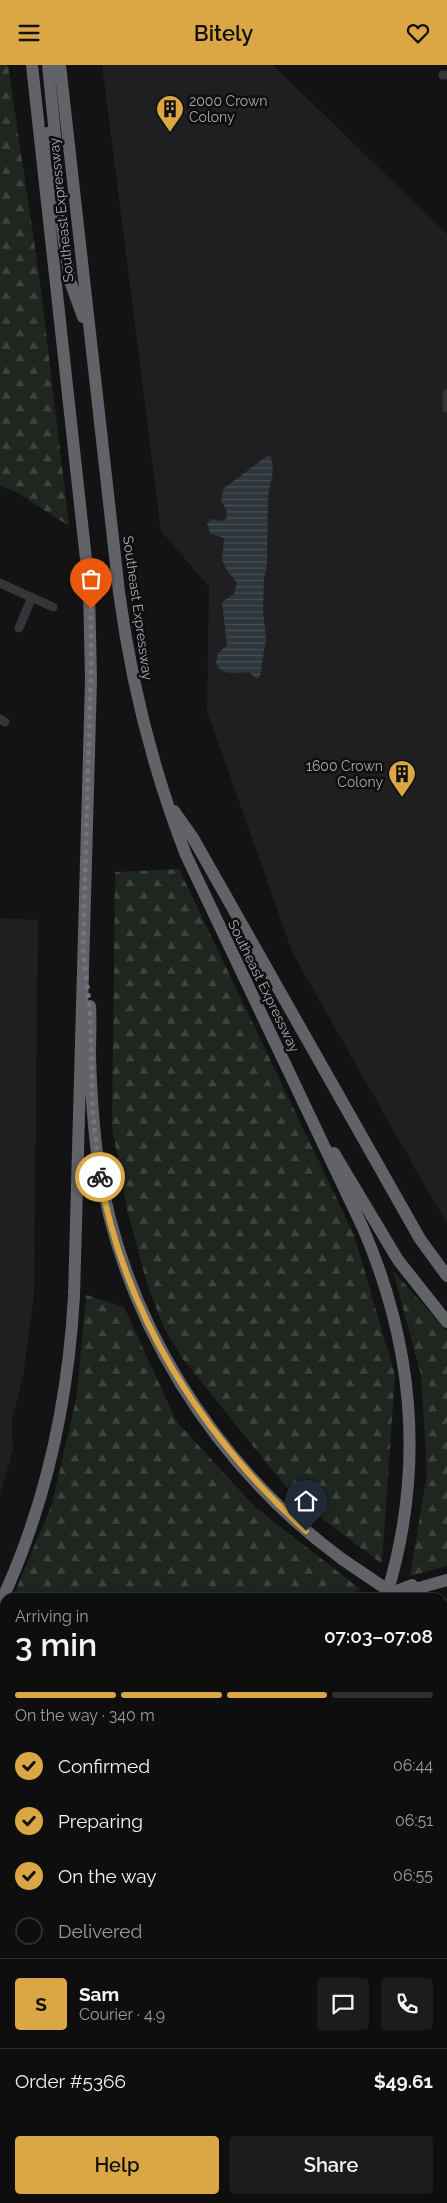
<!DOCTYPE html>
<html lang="en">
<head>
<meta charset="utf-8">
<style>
  body { margin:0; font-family:Raleway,sans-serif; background:#1c1c1d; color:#f1f3f6; height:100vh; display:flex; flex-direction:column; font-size:19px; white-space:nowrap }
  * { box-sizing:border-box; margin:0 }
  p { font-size:16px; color:#9b9c9e }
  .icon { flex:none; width:28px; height:28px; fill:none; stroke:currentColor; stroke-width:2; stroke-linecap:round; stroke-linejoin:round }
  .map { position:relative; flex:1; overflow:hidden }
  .side { position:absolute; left:0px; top:1528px; width:448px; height:611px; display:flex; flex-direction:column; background:#0e0e0f; border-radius:15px 15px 0 0; box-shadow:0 5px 20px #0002,0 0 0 1px #2e2e2f }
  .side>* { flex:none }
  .pin { position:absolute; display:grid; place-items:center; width:42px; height:42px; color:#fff; margin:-51px -21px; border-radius:50% 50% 50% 0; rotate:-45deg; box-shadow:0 0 5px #0007 }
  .pin .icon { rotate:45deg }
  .courier { position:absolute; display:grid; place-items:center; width:50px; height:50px; margin:-25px; border:4px solid #dba744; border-radius:50%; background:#fff; color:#222; box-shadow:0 1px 6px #0007 }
  .head em { font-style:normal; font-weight:600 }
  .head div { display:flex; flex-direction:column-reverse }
  .head { display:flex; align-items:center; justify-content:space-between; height:85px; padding:0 15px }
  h1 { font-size:32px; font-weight:600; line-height:38px }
  .bar { display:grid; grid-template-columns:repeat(4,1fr); gap:8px 5px; align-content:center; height:60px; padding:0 15px }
  .bar i { height:6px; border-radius:4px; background:#2e2e2f }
  .bar .selected { background:#dba744 }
  .bar p { grid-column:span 4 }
  .line { display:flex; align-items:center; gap:12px; padding:0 15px; border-top:1px solid #2e2e2f }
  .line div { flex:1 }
  .round { display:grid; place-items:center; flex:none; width:52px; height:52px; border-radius:5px; background:#1c1c1d }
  ol { padding:0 15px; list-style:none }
  li { display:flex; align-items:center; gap:15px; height:55px }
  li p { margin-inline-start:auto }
  li .icon { padding:5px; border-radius:50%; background:#dba744; color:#111; stroke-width:4 }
  li:last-child { color:#9b9c9e }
  li i { width:28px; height:28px; border:2px solid #2e2e2f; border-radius:50% }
  .button { display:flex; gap:10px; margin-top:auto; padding:10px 15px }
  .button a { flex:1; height:58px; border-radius:5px; background:#dba744; color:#111; font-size:20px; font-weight:600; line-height:58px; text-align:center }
  .button a+a { background:#1c1c1d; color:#f1f3f6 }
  header { display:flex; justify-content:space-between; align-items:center; height:65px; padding:0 15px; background:#dba744; color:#111; font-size:22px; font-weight:600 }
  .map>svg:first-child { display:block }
  .built { fill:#1f1f21 }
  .forest { fill:url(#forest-firs) }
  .water { fill:url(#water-rules) }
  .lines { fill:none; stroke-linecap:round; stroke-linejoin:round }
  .minor { stroke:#343538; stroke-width:9 }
  .highway { stroke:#616369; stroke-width:12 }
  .highway-bridge { stroke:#616369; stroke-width:12 }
  .done { stroke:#73757b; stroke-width:5; stroke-dasharray:0 9 }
  .route { stroke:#dba744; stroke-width:6 }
  .labels { text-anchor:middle; stroke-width:5; stroke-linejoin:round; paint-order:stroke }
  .poi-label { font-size:14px; fill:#a6aab3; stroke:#0e0e0f; text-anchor:start }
  .street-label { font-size:14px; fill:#a6aab3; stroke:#0e0e0f }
</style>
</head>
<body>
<header><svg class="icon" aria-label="menu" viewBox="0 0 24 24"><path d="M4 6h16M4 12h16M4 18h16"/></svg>Bitely<svg class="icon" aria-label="heart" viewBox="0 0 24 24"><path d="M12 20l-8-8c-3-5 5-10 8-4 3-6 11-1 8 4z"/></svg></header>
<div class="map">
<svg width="447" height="2138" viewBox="0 0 447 2138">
  <defs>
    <pattern id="forest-firs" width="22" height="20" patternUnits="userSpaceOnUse" patternTransform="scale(1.25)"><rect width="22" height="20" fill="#1f2620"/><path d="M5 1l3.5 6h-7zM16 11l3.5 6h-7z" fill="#3d433e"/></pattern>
    <pattern id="water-rules" width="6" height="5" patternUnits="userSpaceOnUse" patternTransform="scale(1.25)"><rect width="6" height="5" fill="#2e353b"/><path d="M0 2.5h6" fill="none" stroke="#495055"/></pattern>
  </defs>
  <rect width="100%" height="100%" fill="#131314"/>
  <path class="built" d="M102,0h171l174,169v990l-154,-270 -86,-243 2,-124 -48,-56z
    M0,853l38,2 -4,376 -11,81 -11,44 1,29 -13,44z
    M5,1973v161h427l1,4h-433v-164z"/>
  <path class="forest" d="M0,0h8l32,217 29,244 -53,-34 -16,-6z
    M179,804l175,366 41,140 -13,189 -87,-66 -113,-140 -18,-30 -17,-44 -20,-75 -15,-82 3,-255z
    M393,1206l54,60v235l-37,10 17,-102 -6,-99z
    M86,1230l38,12 53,115 78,85 105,82 -16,8h-331l39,-93 25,-109z
    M5,1551v151l-5,2v-143z
    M443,1584l4,3v161l-4,2z
    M5,1729v144l-5,2v-143z"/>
  <path class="water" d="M267,391h4l2,15 -5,26 -1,67 -3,16 -1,29 3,30 -6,37 -3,3 -7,-6c-14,-2 -27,5 -34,-10l2,-10 9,-8 -5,-43 12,-8 3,-11 -10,-13 -5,-10 2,-22 -14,-5 -3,-10 5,-4 10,2 4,-2 1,-8 -6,-10 3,-13z"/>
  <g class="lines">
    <path class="minor" d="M443,10h4
      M447,329v14
      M0,518l53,24
      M19,563l13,-31
      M0,654l5,3
      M442,1907l5,-1
      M0,1957l5,-1"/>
    <path class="highway" d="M48,0l8,80
      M60,0l59,527c12,91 34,178 67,263l177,373c52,121 62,243 23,369
      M48,68l22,148 13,36
      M174,746l19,27 227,401 27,37
      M90,941c1,16 0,32 0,49 1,35 3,70 8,105 24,159 115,304 244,399
      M334,1088l64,107 49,62
      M401,1528l46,-13
      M0,1539c46,-98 68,-200 74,-308l17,-616 -2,-93 -57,-522
      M442,1559l5,2
      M442,1570l5,2
      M0,1720l5,-2
      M442,1778l5,-1
      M442,1794l5,-1
      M0,1893l5,-2"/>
    <path class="highway-bridge" d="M342,1494l56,38
      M386,1530l26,-10"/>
  </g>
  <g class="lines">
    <path class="done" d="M91,544v60l-8,282 7,58 3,106 7,62"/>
    <path class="route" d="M100,1112c25,139 102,259 206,354"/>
  </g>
  <defs>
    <symbol id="building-pin" viewBox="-11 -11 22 30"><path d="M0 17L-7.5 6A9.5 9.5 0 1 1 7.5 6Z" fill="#dba744" stroke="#0e0e0f"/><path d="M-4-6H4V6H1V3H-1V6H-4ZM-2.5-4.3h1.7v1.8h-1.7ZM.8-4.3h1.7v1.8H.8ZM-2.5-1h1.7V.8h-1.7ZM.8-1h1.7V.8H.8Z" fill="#111"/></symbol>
  </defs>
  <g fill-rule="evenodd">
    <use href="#building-pin" x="154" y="28" width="32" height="43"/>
    <use href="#building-pin" x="386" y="693" width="32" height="43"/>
  </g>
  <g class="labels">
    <g class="poi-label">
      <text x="189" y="41">2000 Crown<tspan x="189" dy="16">Colony</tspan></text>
      <text x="383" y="706" text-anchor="end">1600 Crown<tspan x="383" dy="16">Colony</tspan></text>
    </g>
    <g class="street-label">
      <text transform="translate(61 145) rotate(-96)" y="5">Southeast Expressway</text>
      <text transform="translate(138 543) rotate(82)" y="5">Southeast Expressway</text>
      <text transform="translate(264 921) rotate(64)" y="5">Southeast Expressway</text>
    </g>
  </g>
</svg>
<div class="pin" style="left:91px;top:544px;background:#ea580c"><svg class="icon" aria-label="bag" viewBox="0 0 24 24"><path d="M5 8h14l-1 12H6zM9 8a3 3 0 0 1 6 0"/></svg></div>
<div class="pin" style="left:306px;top:1466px;background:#1f2937"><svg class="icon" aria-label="home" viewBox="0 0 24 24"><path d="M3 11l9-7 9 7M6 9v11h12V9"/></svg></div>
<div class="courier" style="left:100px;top:1112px"><svg class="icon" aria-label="bike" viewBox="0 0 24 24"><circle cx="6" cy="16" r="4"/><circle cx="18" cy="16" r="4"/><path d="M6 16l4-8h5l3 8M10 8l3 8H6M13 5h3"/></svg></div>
<section class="side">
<div class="head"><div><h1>3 min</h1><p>Arriving in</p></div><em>07:03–07:08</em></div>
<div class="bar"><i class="selected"></i><i class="selected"></i><i class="selected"></i><i></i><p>On the way · 340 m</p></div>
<ol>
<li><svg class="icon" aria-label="check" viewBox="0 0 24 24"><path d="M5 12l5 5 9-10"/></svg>Confirmed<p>06:44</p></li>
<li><svg class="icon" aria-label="check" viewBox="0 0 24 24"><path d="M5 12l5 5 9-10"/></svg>Preparing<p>06:51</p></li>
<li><svg class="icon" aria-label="check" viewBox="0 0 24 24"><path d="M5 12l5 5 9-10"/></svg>On the way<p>06:55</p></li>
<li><i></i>Delivered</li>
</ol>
<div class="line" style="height:90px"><b class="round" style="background:#dba744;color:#111">S</b><div><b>Sam</b><p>Courier · 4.9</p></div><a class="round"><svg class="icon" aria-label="chat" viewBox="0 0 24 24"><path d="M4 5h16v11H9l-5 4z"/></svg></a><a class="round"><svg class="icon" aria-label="phone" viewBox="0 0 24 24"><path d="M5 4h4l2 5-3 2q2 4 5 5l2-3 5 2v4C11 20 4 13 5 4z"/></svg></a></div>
<div class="line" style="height:65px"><div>Order #5366</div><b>$49.61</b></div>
<div class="button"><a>Help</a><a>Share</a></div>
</section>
</div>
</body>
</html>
